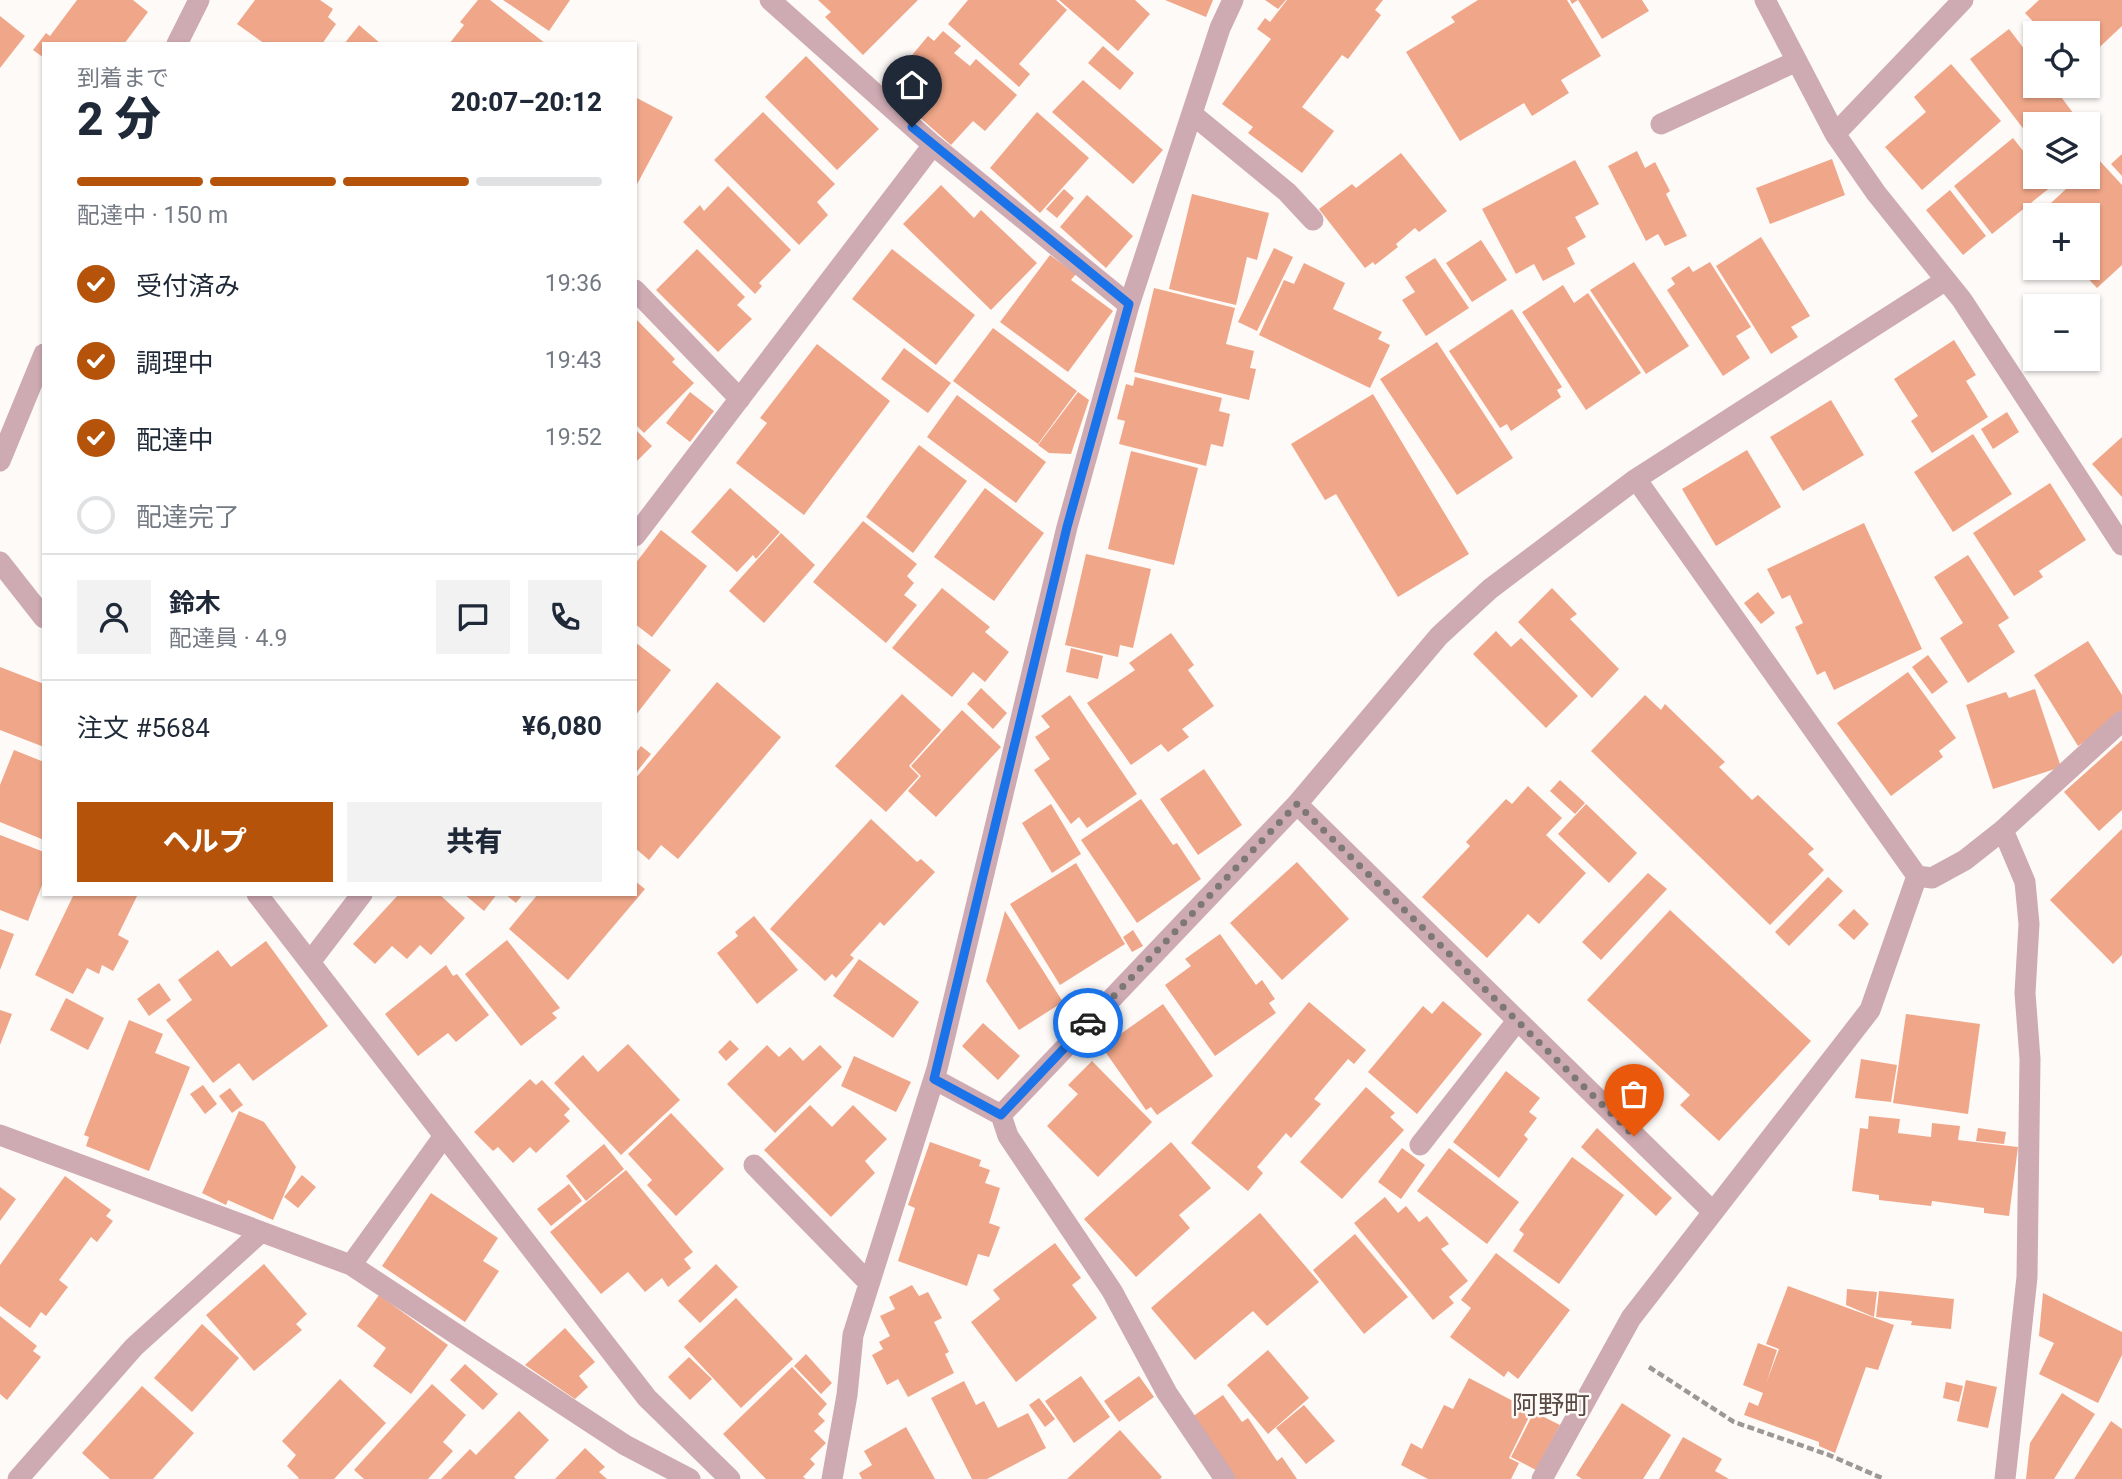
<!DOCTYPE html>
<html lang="ja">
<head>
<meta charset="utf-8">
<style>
  body { margin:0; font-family:Roboto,"Noto Sans JP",sans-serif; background:#f2f2f3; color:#1f2937; height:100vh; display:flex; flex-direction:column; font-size:26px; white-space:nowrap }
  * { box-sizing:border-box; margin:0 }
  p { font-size:23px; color:#747a83 }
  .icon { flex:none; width:38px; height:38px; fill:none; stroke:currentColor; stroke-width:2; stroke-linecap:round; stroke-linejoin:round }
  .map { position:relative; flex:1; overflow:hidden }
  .side { position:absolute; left:42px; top:42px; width:595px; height:854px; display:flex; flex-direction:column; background:#fff; border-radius:0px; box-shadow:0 2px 5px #0004 }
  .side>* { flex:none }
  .tools { position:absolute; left:2023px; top:21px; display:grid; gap:14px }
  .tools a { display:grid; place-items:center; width:77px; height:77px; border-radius:0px; background:#fff; box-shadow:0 2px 5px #0004; font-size:35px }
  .pin { position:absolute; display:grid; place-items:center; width:60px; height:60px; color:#fff; margin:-72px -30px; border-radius:50% 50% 50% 0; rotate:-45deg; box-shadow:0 0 7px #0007 }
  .pin .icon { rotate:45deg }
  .courier { position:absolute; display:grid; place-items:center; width:70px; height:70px; margin:-35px; border:5px solid #1a73e8; border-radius:50%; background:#fff; color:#222; box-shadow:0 2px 9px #0007 }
  .overview em { font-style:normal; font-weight:800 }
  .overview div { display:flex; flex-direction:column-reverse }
  .overview { display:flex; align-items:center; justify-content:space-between; height:119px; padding:0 35px }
  h1 { font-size:46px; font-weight:800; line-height:52px }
  .bar { display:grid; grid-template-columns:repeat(4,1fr); gap:10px 7px; align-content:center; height:84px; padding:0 35px }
  .bar i { height:9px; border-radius:5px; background:#e0e1e3 }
  .bar .current { background:#b45309 }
  .bar p { grid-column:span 4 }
  .line { display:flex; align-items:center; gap:18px; padding:0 35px; border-top:2px solid #e0e1e3 }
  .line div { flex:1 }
  .round { display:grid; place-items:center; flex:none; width:74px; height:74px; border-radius:0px; background:#f2f2f3 }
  ol { padding:0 35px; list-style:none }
  li { display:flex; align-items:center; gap:21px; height:77px }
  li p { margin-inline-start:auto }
  li .icon { padding:7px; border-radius:50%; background:#b45309; color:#fff; stroke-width:4 }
  li:last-child { color:#747a83 }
  li i { width:38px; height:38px; border:4px solid #e0e1e3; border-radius:50% }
  .cta { display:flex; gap:14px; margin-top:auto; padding:14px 35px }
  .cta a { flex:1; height:80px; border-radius:0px; background:#b45309; color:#fff; font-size:28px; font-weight:800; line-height:80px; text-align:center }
  .cta a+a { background:#f2f2f3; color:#1f2937 }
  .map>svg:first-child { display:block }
  .building { fill:#f0a789 }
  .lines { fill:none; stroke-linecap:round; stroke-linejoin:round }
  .path { stroke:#9d9895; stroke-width:4.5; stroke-dasharray:7 3.5; stroke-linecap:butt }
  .minor { stroke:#ceaab3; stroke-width:21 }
  .done { stroke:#7e7875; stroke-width:7; stroke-dasharray:0 12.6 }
  .route { stroke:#1a73e8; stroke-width:9 }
  .labels { text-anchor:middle; stroke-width:5; stroke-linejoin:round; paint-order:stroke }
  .quarter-label { font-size:26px; fill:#584943; stroke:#fdfaf8 }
</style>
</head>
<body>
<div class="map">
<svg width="2122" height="1479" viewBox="0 0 2122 1479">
  <rect width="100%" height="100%" fill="#fdfaf8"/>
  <path class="building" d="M77,0h56l15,12 -24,32h-80v14l-11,-8 13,-17 4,3z
    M255,0h65l13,9 -5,8 8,7 -14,20h-57l-28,-20z
    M478,0h12l56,44h-97l15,-19 -4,-3z
    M503,0h67l-21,31z
    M818,0h100l-55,55 -38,-38 6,-5z
    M968,0h88l11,10 -48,54 11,10 -11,13 -71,-63z
    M1059,0h76l15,14 -32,37z
    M1165,0h48l-7,17z
    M1265,0h21l-8,9z
    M1287,0h96l-8,10 6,5 -33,44 -6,-4 -40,52 32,24 -32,42 -54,-40 5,-6 -31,-23 49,-65 -14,-10 8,-11 5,4z
    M1478,0h89l34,56 -40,24 8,13 -37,23 -8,-13 -64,38 -54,-89 49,-30 -4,-5z
    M1570,0h72l7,11 -47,28 -24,-39 -6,4z
    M2039,0h83v26l-34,32v-25h-44l-19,-20z
    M0,16l25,20 -25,32z
    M359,25l22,19h-37z
    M2009,29l26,34v23h18l23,31 -9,7h-32v20l-65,-85z
    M943,31l18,15 -7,7 16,13 6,-7 41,36 -32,36 -12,-10 -22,24 -61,-54 24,-26 -6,-5 20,-24 6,5z
    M1103,46l31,27 -14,17 -32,-27z
    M806,56l73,73 -42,41 -72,-73z
    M903,58l9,7 -22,25 -9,-7z
    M1951,64l50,57 -79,69 -37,-43 41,-35 -12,-15z
    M1083,80l80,70 -30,34 -81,-72z
    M635,97l38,20 -38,71z
    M763,112l72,72 -18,18 11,13 -29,30 -85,-85z
    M1037,112l52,46 -49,55 -50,-45z
    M2013,138l22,28v11h9l8,9 -60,48 -38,-48z
    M1637,151l8,17 10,-6 15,29 -4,3 21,42 -22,10 -7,-12 -12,7 -38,-75z
    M1401,153l46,58 -28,21 -4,-4 -19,16 2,3 -23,18 -2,-3 -8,6 -46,-59 33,-25 4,4z
    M2122,154v22l-11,-12z
    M1832,159l13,36 -75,29 -14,-36z
    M2098,159l24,26v80l-25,23 -19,-20h10v-53h-50l41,-38h9v-9z
    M1575,160l24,44 -24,13 11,20 -19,11 8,16 -32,17 -9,-17 -18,10 -34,-65z
    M941,185l33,33 7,-8 56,53 -46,47 -88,-86z
    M728,186l63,64 -32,33 3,3 -7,8 -72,-72 17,-17 4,6z
    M1064,189l10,9 -17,20 -11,-9z
    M1950,190l36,46 -23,19 -37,-45z
    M1192,194l77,19 -12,47 -10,-3 -11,48 -67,-16z
    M1087,195l46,41 -27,32 -46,-41z
    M1761,237l49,79 -19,11 7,10 -27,17 -55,-88z
    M1481,240l26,40 -35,22 -26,-39z
    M1274,248l19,9 -36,74 -19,-9z
    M697,249l48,48 -8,8 15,14 -34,33 -62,-62z
    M892,249l83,66 -39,50 -84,-66z
    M1050,255l26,19 -5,6 42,31 -45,61 -68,-50z
    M1435,258l34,50 -43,28 -24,-36 13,-8 -10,-15z
    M1634,262l55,84 -43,28 -56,-84z
    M1710,262l41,65 -15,9 14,22 -27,18 -56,-86 8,-6 -4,-6 18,-12 4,6z
    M1304,263l41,20 -12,26 49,23 -4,7 12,6 -20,43 -111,-53 25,-55 10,4z
    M1563,285l11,18 14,-10 53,80 -55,37 -64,-98z
    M1154,288l81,20 -9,36 28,7 -4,17 6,1 -7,31 -115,-28z
    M1512,309l50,78 -5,3 4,7 -50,34 -4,-7 -7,4 -51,-77z
    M635,318l40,41 -3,3 22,21 -50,50 -9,-9z
    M993,328l84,63 -39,53 -85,-63z
    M1954,340l22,35 -10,6 22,36 -56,36 -21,-32 7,-5 -24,-37z
    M1437,342l76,116 -56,37 -77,-116z
    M817,344l73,57 -86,114 -68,-52 31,-40 -7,-5z
    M904,348l47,35 -23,30 -47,-34z
    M1135,377l87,21 -3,13 11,3 -7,33 -12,-3 -5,22 -87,-22 6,-23 -8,-2 9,-35 7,2z
    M690,392l24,19 -24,31 -24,-19z
    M1078,392l11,8 -18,54 -22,-1 -11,-8z
    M1373,394l96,160 -71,43 -62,-103 -11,6 -34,-56z
    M957,395l89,67 -30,41 -89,-66z
    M1831,400l33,55 -61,36 -33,-54z
    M2007,412l12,20 -26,17 -12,-20z
    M635,429l17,17 -17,17z
    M1973,434l39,60 -59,38 -39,-60z
    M2122,437v60l-30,-33z
    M919,445l48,36 -54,72 -47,-36z
    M1747,450l34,57 -65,39 -34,-57z
    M1131,451l67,17 -24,97 -66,-16z
    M2050,483l36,57 -47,31 4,6 -29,19 -41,-63z
    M730,488l50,44 -24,27 -3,-4 -16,17 -46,-40z
    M985,488l59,45 -50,68 -60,-44z
    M863,521l54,43 -10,12 7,7 -10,12 13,10 -31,38 -73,-61z
    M1864,523l58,126 -88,41 -9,-19 -8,4 -22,-48 8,-4 -13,-28 -8,4 -15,-30z
    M661,530l46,36 -55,71 -17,-13v-60z
    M781,533l34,32 -51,58 -35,-32z
    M1086,554l65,15 -18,79 -13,-3 -2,12 -53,-12z
    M1968,555l41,63 -11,7 17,27 -47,31 -28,-45 23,-15 -29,-46z
    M942,588l48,39 -5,5 24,20 -24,30 -12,-10 -21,25 -60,-49z
    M1552,588l25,26 -7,5 49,50 -27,29 -74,-76z
    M1758,592l17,21 -14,11 -17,-21z
    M1496,631l15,16 10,-9 57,58 -32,32 -73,-74z
    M1171,633l23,32 -6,5 26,36 -32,23 7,8 -21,15 -7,-8 -30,21 -44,-62 48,-33 -6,-7z
    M2088,641l34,54v22l-44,29 -44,-71z
    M635,642l36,28 -36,46z
    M1071,648l32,8 -5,23 -32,-7z
    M1928,655l20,27 -16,12 -20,-27z
    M0,667l44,17v63l-44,-17z
    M1908,672l48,66 -17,13 4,6 -52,39 -54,-73z
    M717,682l64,55 -103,122 -17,-14 -12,15 -14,-12v-69z
    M981,688l26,25 -14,16 -26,-25z
    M2035,689l26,78 -68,22 -27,-84 40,-13 3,6z
    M902,694l39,36 -32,36 10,10 -33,36 -51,-46z
    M1070,695l67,99 -50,34 -8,-11 -8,7 -37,-54 16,-11 -15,-22 15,-10 -9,-11z
    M1645,695l16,15 4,-6 60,58 -6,5 33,33 6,-5 56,54 -6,5 16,16 -54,55 -179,-174z
    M962,710l39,37 -65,70 -28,-26 13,-15 -10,-10z
    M2122,740v70l-23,21 -35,-39z
    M641,746l10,8 -16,20v-20z
    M14,750l30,12v78l-44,-18v-37z
    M1204,769l38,56 -44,30 -38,-56z
    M1560,780l25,23 -10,11 -25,-23z
    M1528,786l34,32 -16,17 40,38 -47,51 -11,-10 -41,44 -65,-61 48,-51 -4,-4 40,-43 6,5z
    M1141,799l32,46 4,-2 24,36 -64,44 -56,-83z
    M1051,804l30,50 -29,19 -30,-50z
    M1586,804l51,49 -28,30 -51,-49z
    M871,819l46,43 4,-3 14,13 -51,54 -4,-4 -30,33 4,3 -18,20 -4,-4 -7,7 -55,-52z
    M2122,829v126l-9,9 -63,-64z
    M0,835l44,17v28l-16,41 -28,-11z
    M1297,862l52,57 -67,61 -52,-57z
    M1076,863l49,81 -65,41 -50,-81z
    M1648,873l19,16 -66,71 -19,-18z
    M1828,877l15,14 -54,55 -14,-14z
    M635,881l10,8 -77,91 -59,-51 29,-35h97z
    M74,894h64l-20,41 11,6 -16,30 -11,-6 -3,9 -12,-6 -14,26 -38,-19z
    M399,894h40l26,24 -34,37 -11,-10 -13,14 -15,-13 -17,18 -22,-20z
    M464,894h33l-13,17z
    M505,894h18l-7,9z
    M1854,909l15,15 -15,16 -16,-15z
    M1670,910l141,131 -92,100 -39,-36 10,-10 -103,-95z
    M1005,911l58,91 -44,28 -33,-49z
    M754,916l44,54 -41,34 -40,-51 21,-17 -3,-4z
    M0,929l14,5 -14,36z
    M1133,930l10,16 -11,6 -9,-15z
    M1220,934l36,51 6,-5 13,19 -6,4 7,10 -61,43 -50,-71 26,-19 -6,-7z
    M507,940l53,68 -8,5 5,5 -36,28 -56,-72z
    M266,941l62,85 -75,55 -14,-18 -26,20 -47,-63 26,-20 -14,-20 40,-30 13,17z
    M859,959l60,43 -26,36 -60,-42z
    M446,965l7,11 4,-2 32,41 -33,27 -8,-9 -30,23 -33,-42z
    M159,983l12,17 -22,16 -12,-17z
    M66,998l38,20 -16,32 -38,-20z
    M1443,1001l39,33 -65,80 -49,-42 55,-66 9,8z
    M1309,1002l57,48 -12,14 -6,-5 -34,40 7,5 -30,34 -5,-5 -29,34 6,6 -15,18 -57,-48z
    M1163,1004l50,72 -56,39 -6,-8 -5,3 -44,-63z
    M0,1010l12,4 -12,31z
    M1906,1014l74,10 -12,90 -75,-11z
    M129,1020l34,14 -8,19 35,14 -41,104 -63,-25 3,-9 -5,-2z
    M983,1023l37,33 -22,24 -36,-34z
    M730,1040l9,9 -13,12 -8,-9z
    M628,1044l52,56 -59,55 -67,-72 29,-28 15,17z
    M767,1045l12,12 11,-10 13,14 17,-16 22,22 -67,66 -48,-49z
    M854,1056l57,26 -15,30 -55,-26z
    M1861,1059l36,6 -6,37 -36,-4z
    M1092,1061l60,61 -54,55 -51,-51 31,-32 -10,-9z
    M1506,1071l34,27 -11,14 8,6 -13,17 4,4 -29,39 -46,-36z
    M530,1079l6,6 6,-5 28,29 -6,6 6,6 -34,32 -6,-6 -17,16 -15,-16 -5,4 -19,-19z
    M203,1085l14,19 -12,10 -15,-20z
    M1366,1087l29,26 -5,4 14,13 -62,69 -42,-37z
    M230,1088l13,17 -11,8 -13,-17z
    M810,1105l22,22 21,-22 34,34 -22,22 10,12 -44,44 -67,-67z
    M239,1111l25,11 32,45 -23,53 -45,-20 -2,5 -24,-12z
    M671,1113l53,56 -48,47 -29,-31 5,-5 -24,-26z
    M1869,1116l31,3 -2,14 33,4 1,-14 28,3 -2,14 60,7 -9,69 -25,-3v-5l-52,-7 -1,5 -52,-6v-5l-27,-4 8,-63 8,1z
    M1597,1128l75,70 -16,18 -75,-69z
    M1978,1128l28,4 -2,12 -28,-3z
    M930,1142l51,18 -2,6 11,4 -5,13 15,5 -11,35 11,4 -11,30 -11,-3 -11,32 -69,-25 17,-53 -7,-3z
    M1171,1142l40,46 -32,27 11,13 -54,49 -52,-58z
    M604,1144l20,25 -38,32 -20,-25z
    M1402,1148l23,17 -24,34 -23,-17z
    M1449,1148l70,54 -32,42 -70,-53z
    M1572,1157l52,38 -65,89 -46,-33 11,-17 -5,-4z
    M626,1170l67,82 -9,7 7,9 -23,19 -6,-9 -17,14 -17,-20 -27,22 -51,-62z
    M302,1175l14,12 -18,21 -14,-11z
    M65,1176l46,34 -5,6 7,5 -16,21 -6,-5 -32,43 9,7 -22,29 -5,-4 -11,16 -30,-22v-41z
    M569,1184l13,17 -31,25 -14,-17z
    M0,1187l16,12 -16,22z
    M431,1193l67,45 -15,23 16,10 -34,51 -83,-56z
    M1385,1197l13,16 8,-7 13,16 8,-6 22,28 -8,5 27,32 -19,16 5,6 -21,17 -79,-97z
    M1260,1213l59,69 -52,44 -14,-15 -58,49 -44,-52z
    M1355,1234l53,63 -44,37 -51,-64z
    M1055,1243l26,35 -9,7 25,33 -81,64 -45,-60 29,-23 -7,-9z
    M1496,1253l74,57 -52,69 -10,-8 -4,6 -54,-40 21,-29 -10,-8z
    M264,1264l43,50 -11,10 6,6 -48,41 -48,-56z
    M716,1264l22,23 -38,36 -22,-22z
    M912,1285l7,11 9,-4 14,26 -8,4 15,30 -4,2 9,19 -46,24 -10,-18 -11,6 -15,-30 11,-6 -4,-7 11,-6 -10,-20 15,-7 -6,-12z
    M1788,1286l106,39 -16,45 -12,-3 -31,86 -16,-7v-4l-75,-27 5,-13 9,4 5,-13 -20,-8 15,-42 19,7 -10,31 12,-32 -13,-5z
    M1847,1289l30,3 -3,25 -28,-12z
    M1879,1291l75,8 -3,30 -40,-4 1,-4 -36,-4z
    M2043,1293l79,39v23l-24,48 -59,-29 15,-31 -15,-7z
    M379,1295l69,50 -37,49 -38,-28 13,-18 -29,-22z
    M736,1298l57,61 -52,49 -57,-61z
    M0,1316l37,30 -4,5 8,6 -34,43 -7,-6z
    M202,1324l37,34 -47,54 -38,-34z
    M565,1328l30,34 -16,14 9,11 -13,12 -50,-34z
    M1268,1350l41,48 -41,36 -41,-49z
    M806,1354l26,29 -11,11 -27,-28z
    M689,1357l23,22 -22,21 -22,-23z
    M465,1364l33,30 -15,16 -33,-30z
    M792,1367l35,37 -9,10 7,7 -11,10 12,12 -16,16 5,5 -12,13 3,2h-40l-43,-45z
    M1081,1376l29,41 -36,26 -29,-42z
    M1139,1376l15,21 -35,25 -15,-21z
    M1469,1378l63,33 -23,47 10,5 -8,16h-83l-27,-14 10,-22 11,6 22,-44 9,4z
    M340,1379l46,44 -52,56h-36l1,-1 -12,-12 9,-11 -14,-14z
    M1966,1380l31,7 -9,41 -31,-7z
    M964,1381l12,24 8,-4 14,27 30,-15 18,35 -59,31h-15l-41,-81z
    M1946,1382l17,4 -4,16 -16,-4z
    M432,1384l34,31 -23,27 10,9 -25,28h-64l-10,-9z
    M142,1386l52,47 -41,46h-43l-28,-26z
    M2062,1393l33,21 -41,65h-28l4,-36z
    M1223,1395l19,27 6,-4 29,43 5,-4 15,22h-62l-43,-62z
    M1039,1398l16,21 -10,8 -16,-22z
    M1622,1403l49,32 -28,44h-61l-6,-4z
    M1304,1405l31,36 -29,23 -30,-36z
    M519,1411l30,29 -35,37 2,2h-75l29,-30 6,6z
    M1534,1412l26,13 -24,45 -25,-13z
    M2111,1421l11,8v50h-48z
    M906,1427l29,52h-73l-3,-6 13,-8 -8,-14z
    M1120,1430l42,47 -2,2h-93z
    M1683,1437l39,22 -7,12 14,8h-70z
    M585,1448l20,19 -6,5 8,7h-52z"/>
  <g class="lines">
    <path class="path" d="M1649,1367l85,55 95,33 55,24"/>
    <path class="minor" d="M770,0l163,145 196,160
      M1765,0l70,134 41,59 86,107 160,245
      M177,44l22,-44
      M1192,114l95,78 26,28
      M1661,124l136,-63
      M1835,134l128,-134
      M635,290l105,109
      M0,461l44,-107
      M635,536l298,-391
      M0,562l44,56
      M1297,804l416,408
      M1917,876l15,2 33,-18 38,-30
      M257,894l390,504 83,81
      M310,962l52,-68
      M934,1079l67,36 7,21 104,155 55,102 58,86
      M1001,1115l296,-311 142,-168 51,-47 146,-110 310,-199
      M0,1135l351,130 274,180 65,34
      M1420,1145l97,-124
      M754,1165l115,118
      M351,1265l93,-129
      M18,1479l116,-132 127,-115
      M832,1479l15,-84 6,-60 84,-266 130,-542 62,-222 91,-277 13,-28
      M1542,1479l89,-161 239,-308 47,-134 -281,-397
      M2005,1479l22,-202 3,-218 -5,-66 4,-69 -4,-42 -22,-52 119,-109"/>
  </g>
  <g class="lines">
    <path class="done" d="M1088,1023l209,-219 337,332"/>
    <path class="route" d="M912,127l217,177 -62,223 -133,552 67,36 87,-92"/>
  </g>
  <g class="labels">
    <g class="quarter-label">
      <text x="1551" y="1414">阿野町</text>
    </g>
  </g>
</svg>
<div class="tools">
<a><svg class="icon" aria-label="locate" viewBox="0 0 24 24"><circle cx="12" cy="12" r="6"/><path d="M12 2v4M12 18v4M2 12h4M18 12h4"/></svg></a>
<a><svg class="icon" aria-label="layers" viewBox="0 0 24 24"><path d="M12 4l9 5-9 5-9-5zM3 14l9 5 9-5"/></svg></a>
<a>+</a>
<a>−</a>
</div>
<div class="pin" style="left:1634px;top:1136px;background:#ea580c"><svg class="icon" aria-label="bag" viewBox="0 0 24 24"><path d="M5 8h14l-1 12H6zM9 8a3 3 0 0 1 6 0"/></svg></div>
<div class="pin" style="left:912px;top:127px;background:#1f2937"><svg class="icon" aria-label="home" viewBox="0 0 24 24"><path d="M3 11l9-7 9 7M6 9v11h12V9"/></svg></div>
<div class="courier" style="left:1088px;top:1023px"><svg class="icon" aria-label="car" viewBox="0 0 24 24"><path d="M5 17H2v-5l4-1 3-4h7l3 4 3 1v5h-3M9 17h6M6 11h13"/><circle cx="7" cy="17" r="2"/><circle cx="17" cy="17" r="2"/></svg></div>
<section class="side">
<div class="overview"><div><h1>2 分</h1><p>到着まで</p></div><em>20:07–20:12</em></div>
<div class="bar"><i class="current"></i><i class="current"></i><i class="current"></i><i></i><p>配達中 · 150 m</p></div>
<ol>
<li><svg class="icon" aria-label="check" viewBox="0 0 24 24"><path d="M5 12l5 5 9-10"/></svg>受付済み<p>19:36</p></li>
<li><svg class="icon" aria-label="check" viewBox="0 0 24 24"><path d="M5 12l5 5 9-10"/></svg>調理中<p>19:43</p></li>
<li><svg class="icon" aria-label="check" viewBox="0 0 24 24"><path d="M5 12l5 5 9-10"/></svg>配達中<p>19:52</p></li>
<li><i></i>配達完了</li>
</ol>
<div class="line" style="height:126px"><a class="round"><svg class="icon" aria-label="person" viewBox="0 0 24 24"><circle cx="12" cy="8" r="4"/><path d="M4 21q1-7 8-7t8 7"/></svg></a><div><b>鈴木</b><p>配達員 · 4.9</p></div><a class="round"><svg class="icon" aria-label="chat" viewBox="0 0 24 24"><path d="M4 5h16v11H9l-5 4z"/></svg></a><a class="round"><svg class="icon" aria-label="phone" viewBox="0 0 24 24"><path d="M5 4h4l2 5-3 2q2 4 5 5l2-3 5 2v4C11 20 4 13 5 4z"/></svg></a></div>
<div class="line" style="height:91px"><div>注文 #5684</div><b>¥6,080</b></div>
<div class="cta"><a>ヘルプ</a><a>共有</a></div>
</section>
</div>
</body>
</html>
